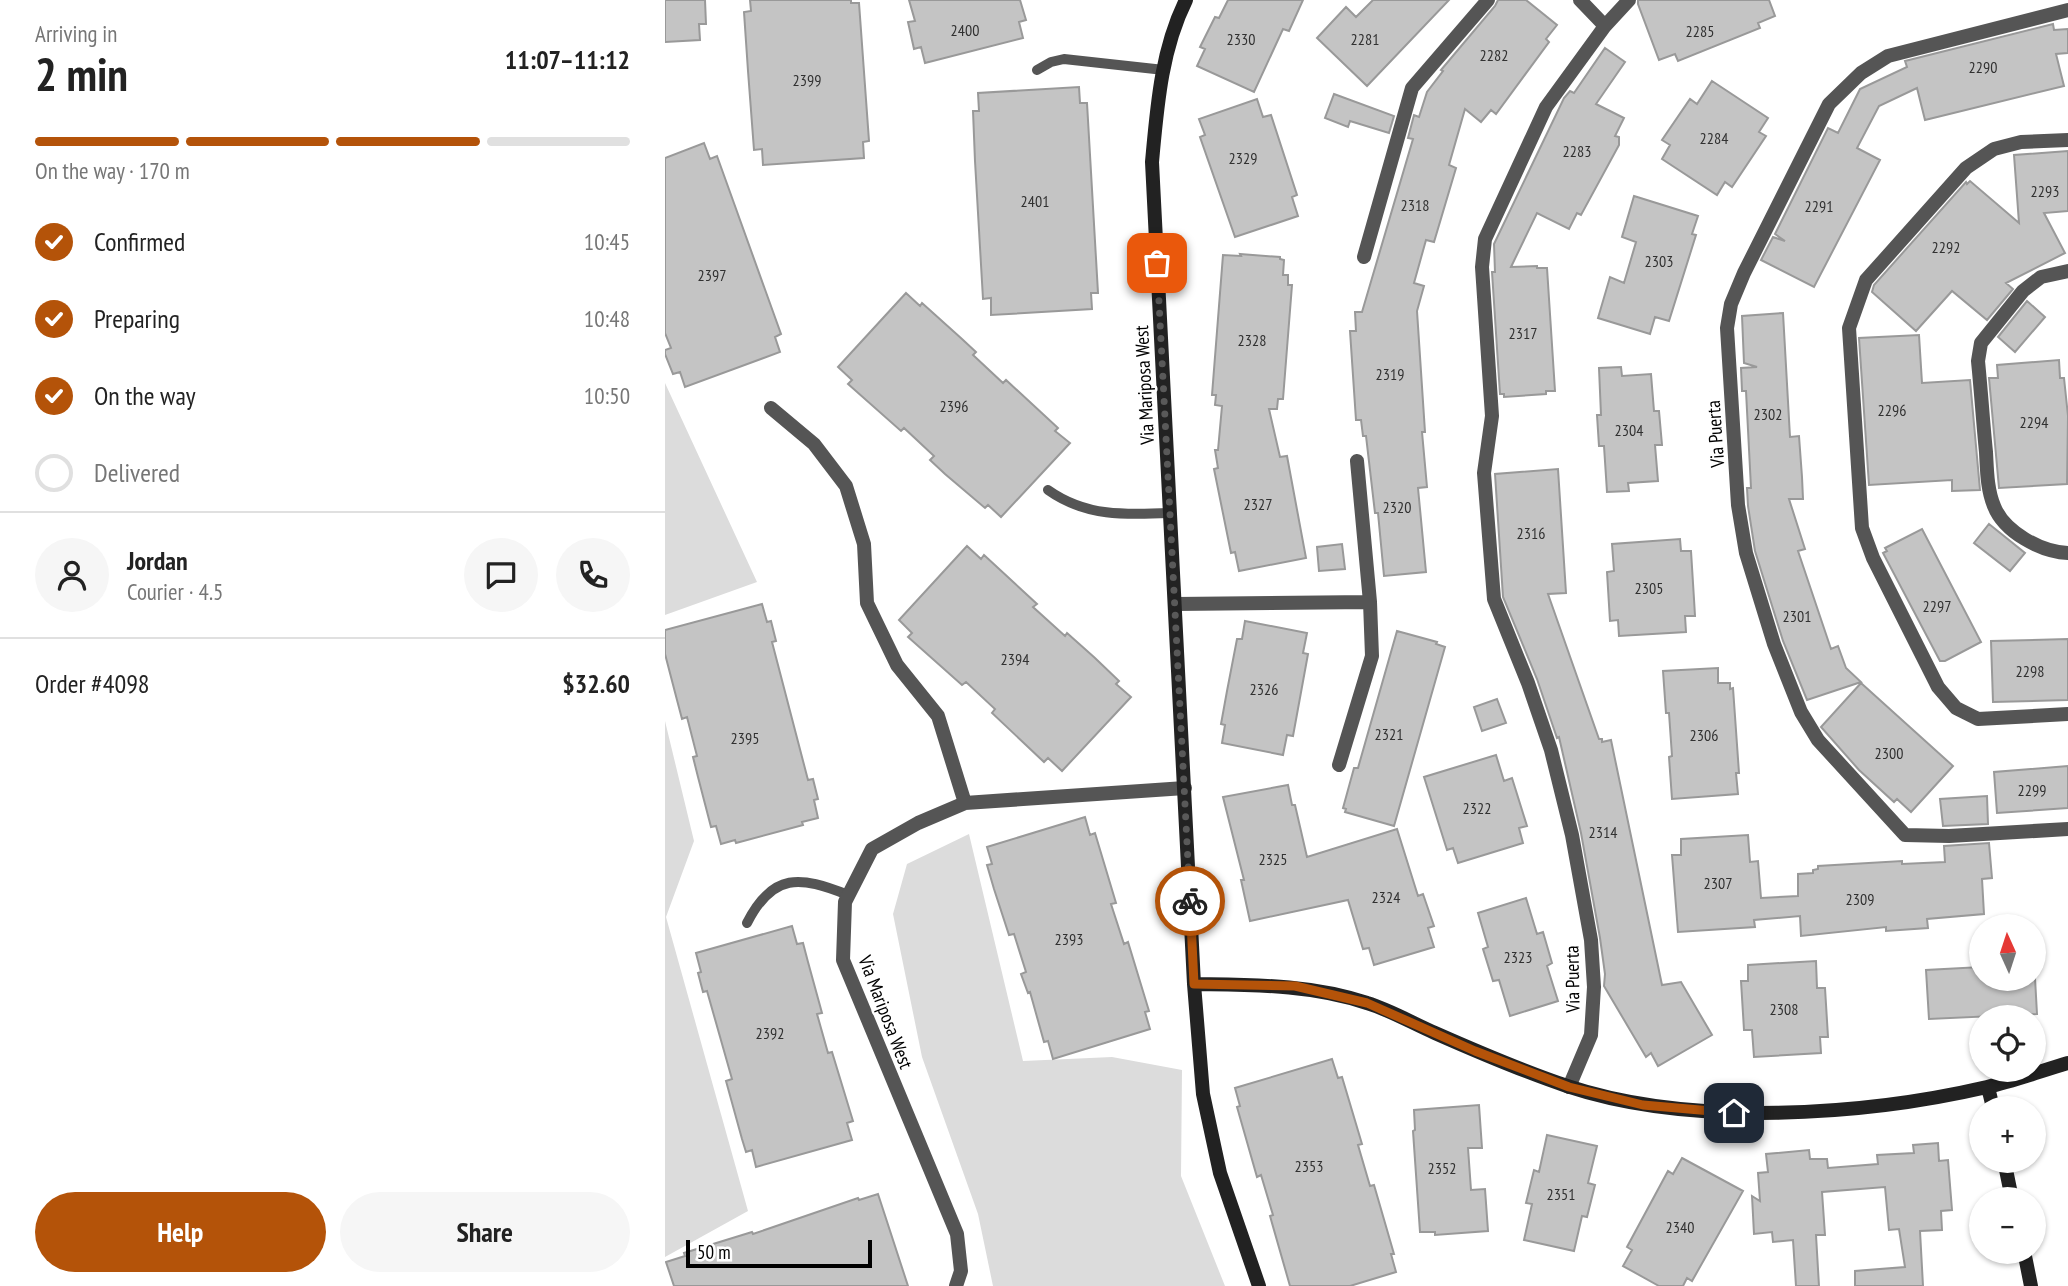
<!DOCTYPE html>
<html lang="en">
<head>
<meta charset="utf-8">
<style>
  body { margin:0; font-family:"PT Sans Narrow",sans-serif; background:#f6f6f6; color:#222; height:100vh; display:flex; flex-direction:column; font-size:26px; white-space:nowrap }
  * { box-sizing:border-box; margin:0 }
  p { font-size:23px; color:#767676 }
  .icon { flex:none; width:38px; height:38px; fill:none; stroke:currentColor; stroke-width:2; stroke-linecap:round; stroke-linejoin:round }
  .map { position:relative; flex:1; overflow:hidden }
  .panel { display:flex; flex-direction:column; background:#fff; width:665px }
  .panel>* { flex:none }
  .needle { width:46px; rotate:357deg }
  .tools { position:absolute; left:1304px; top:914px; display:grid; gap:14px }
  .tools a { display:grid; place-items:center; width:77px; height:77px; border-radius:50%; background:#fff; box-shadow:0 2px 5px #0004; font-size:35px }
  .scale { position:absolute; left:21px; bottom:18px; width:186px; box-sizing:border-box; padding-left:7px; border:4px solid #000; border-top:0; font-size:19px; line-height:24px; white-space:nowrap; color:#000; -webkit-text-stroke:5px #fff; paint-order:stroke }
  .pin { position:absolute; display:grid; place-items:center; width:60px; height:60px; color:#fff; margin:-30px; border-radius:14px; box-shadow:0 4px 10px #0006 }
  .courier { position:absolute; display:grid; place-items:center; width:70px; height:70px; margin:-35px; border:5px solid #b45309; border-radius:50%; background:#fff; color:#222; box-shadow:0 2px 9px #0007 }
  .summary em { font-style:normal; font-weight:800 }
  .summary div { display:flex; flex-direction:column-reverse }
  .summary { display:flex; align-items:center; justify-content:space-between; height:119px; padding:0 35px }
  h1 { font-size:46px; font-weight:800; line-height:52px }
  .bar { display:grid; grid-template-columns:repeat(4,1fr); gap:10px 7px; align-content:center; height:84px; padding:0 35px }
  .bar i { height:9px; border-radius:5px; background:#e0e0e0 }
  .bar .current { background:#b45309 }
  .bar p { grid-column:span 4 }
  .line { display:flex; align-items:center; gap:18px; padding:0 35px; border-top:2px solid #e0e0e0 }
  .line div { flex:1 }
  .round { display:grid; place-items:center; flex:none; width:74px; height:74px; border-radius:37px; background:#f6f6f6 }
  ol { padding:0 35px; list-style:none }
  li { display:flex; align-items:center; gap:21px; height:77px }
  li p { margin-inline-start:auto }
  li .icon { padding:7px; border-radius:50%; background:#b45309; color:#fff; stroke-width:4 }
  li:last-child { color:#767676 }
  li i { width:38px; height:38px; border:4px solid #e0e0e0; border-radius:50% }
  .action { display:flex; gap:14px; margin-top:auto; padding:14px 35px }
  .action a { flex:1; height:80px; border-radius:42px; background:#b45309; color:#fff; font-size:28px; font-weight:800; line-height:80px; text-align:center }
  .action a+a { background:#f6f6f6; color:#222 }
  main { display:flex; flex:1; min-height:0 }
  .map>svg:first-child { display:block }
  .green { fill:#dcdcdc }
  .building { fill:#c4c4c4; stroke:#999; stroke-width:2 }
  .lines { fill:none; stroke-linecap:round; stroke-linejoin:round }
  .lane { stroke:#555; stroke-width:10 }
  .street { stroke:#555; stroke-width:14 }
  .secondary { stroke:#222; stroke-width:14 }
  .done { stroke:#595959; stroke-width:7; stroke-dasharray:0 12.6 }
  .route { stroke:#b45309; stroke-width:9 }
  .labels { text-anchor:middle; stroke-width:5; stroke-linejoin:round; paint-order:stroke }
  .number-label { font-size:16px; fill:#313131 }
  .street-label { font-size:19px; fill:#000; stroke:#fff }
</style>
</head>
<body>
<main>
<section class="panel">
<div class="summary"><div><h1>2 min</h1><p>Arriving in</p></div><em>11:07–11:12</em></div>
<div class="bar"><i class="current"></i><i class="current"></i><i class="current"></i><i></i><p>On the way · 170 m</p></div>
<ol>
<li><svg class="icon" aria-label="check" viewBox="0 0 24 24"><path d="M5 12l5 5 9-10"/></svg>Confirmed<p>10:45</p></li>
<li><svg class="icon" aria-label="check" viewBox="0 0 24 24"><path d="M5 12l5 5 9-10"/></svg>Preparing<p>10:48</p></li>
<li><svg class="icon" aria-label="check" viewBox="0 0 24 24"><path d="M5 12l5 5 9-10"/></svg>On the way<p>10:50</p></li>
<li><i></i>Delivered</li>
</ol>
<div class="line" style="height:126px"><a class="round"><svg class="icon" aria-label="person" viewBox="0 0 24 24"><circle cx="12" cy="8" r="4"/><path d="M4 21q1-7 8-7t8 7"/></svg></a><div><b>Jordan</b><p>Courier · 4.5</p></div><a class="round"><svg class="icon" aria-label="chat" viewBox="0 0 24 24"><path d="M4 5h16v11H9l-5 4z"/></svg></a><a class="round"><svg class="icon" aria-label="phone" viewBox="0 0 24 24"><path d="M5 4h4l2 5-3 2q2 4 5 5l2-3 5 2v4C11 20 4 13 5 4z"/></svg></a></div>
<div class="line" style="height:91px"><div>Order #4098</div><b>$32.60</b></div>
<div class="action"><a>Help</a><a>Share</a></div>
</section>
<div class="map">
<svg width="1403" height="1286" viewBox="0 0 1403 1286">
  <rect width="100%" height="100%" fill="#fff"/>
  <path class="green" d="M0,383l92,199 -92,33z
    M0,721l29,120 -28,76 82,294 -83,46z
    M304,834l54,227 89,-4 70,13 -1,106 44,110h-232l-15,-72 -56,-157 -29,-143 14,-50z"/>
  <path class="building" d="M0,0h40l1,24h-7l1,16 -35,2z
    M85,0h101v3h8l10,138 -6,1 1,16 -101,7 -1,-16 -8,1 -6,-79 -4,-59 7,-1z
    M244,0h111l6,20 -7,2 4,16 -98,25 -4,-16 -7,2 -6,-27 7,-1z
    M563,0h75l-14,31 -6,-2 -29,63 -57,-26 8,-17 -5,-2 15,-30 4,1z
    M708,0h76l-82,86 -50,-48 29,-31 10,10z
    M833,0h28l31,25 -11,14 3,3 -53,72 -5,-4 -10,12 -16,-13 -16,56 7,3 -22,74 -8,-2 -12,43 10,3 -7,25 8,121h-3l5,55 -9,1 8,84 -42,4 -6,-63h-3l-9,-77h-3l-2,-16h-5l-6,-89h6l-1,-19h7l51,-173 -5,-1 6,-23 5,2 8,-25 16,-21 -2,-1 54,-64z
    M973,0h131l6,16 -17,7 2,5 -82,33 -3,-7 -16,6 -21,-56z
    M1388,24l1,6 14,-1v24l-12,1 8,32 -139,34 -8,-32 -38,18 -22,42 23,12 -66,127 -53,-27 12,-23 12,4 -10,-7 53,-106 10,5 22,-44 47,-22 -2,-6z
    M940,48l20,14 -29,42 28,14 -9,18 4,1v8l-38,70 -4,-2 -8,16 -32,-16 -26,54 26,-1v2h10l8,123h-9v3l-42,3v-3h-4l-8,-122h3l-1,-28 70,-146 6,-7 4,2z
    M1047,81l56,37 -9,14 7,4 -34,51 -7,-5 -8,13 -55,-36 8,-14 -8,-5 28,-41 7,5z
    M414,87l1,16h7l11,190h-7l1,16 -101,6v-17l-8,1 -8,-138 -2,-50h6l-1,-18z
    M669,94l60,22 -5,17 -39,-12 -2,6 -23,-9z
    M592,99l6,18 8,-2 26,80 -5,2 6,19 -63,21 -35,-100 5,-2 -6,-16z
    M39,143l6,16 7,-3 9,25 55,153 -6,3 5,15 -95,35 -5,-15 -7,2 -8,-20v-4l6,-2 -6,-15v-175z
    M1403,151v60l-24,2 21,40 -59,30 7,6 -26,31 -35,-29 -36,40 -44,-39 2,-7 92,-103 1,2 3,-3 49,42 -5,-68z
    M969,196l64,20 -6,18 4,1 -27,86 -14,-4 -5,17 -52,-16 12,-41 14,6 12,-41 -14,-5z
    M575,254l40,3v2l4,1 -1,15h5v10h4l-9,114h-5l-1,10h-8l11,48 7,-1 19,102 -67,13 -4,-19 -4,1 -17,-84 4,-1 -3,-18h3l4,-44 -7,-1 1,-10h-4l11,-140 18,1z
    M241,293l14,13 2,-3 40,36 14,13 -3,3 30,28 3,-3 52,48 -3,3 15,12 -69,74 -13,-12 -3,3 -40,-34 -15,-14 4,-4 -30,-28 -3,3 -53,-47 4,-4 -14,-13z
    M1362,301l18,16 -30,35 -17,-15z
    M1118,313l7,124 9,-1 3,41 1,22h-14l16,50 -7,2 33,98 7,-3 8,22 15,14 -54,18 -24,-59 -28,-90 -7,-45 -1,-18h4l-5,-97h-4l-1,-23 16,-1 -13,-4 -2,-47z
    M1254,335l3,48 48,-3 10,110 -28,1v-11l-83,5 -10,-147z
    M1394,360l1,18h4l4,38 -1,68 -68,4 -10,-110h9l-1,-13z
    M956,367l1,9 29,-2 3,37h5l3,34h-7l3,36 -30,2 1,8 -22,1 -3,-46h-5l-2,-31h4l-2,-47z
    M893,469l8,124 -18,1 51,145h3v3l9,-2 51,245 19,-3 31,53 -54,31 -7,-13 -5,4 -42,-71 1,-12 -5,-36 -19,-105 -22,-96 -2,1 -20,-59 -34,-82 -8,-123z
    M1324,524l36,29 -15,18 -36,-28z
    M1257,529l59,113 -36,19h-5l-57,-108 4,-2 -2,-3z
    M1015,539l1,12h10l3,48 1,17h-10l1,16 -67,4 -1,-16 -8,1 -3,-49 7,-1 -2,-27z
    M677,544l3,25 -26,2 -2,-24z
    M302,546l14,13 3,-4 53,49 -4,3 32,29 2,-3 28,25 24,23 -3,3 15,13 -69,74 -14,-13 -4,4 -52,-49 3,-4 -29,-27 -4,3 -54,-48 4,-4 -13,-13z
    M97,604l5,18 4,-1 5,20 -4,1 36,138 5,-1 5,20 -4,1 4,18 -16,4 1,3 -67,18 -1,-3 -14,4 -5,-18 -5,1 -13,-50 -5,-20 4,-1 -10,-39 -5,2 -5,-19 -12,-46v-24z
    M580,621l62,12 -4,20 5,1 -15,82 -6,-1 -4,20 -61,-12 3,-18 -4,-1 6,-33 10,-52h5z
    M732,631l40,11 -1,2 9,3 -51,179 -49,-14 1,-3 -3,-1 11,-40h4z
    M1403,639v61l-75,2 -2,-61z
    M1053,668v15h12v6l3,-1 6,85h-3l2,21 -66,5 -3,-42 3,-1 -3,-43h-3l-3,-42z
    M1196,683l92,83 -42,46 -14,-13 -3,3 -35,-32 -38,-43z
    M832,699l9,24 -24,8 -8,-24z
    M831,755l8,26 8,-3 15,48 -8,2 4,15 -65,20 -5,-15 -6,2 -23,-73z
    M1403,766v42l-71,5 -3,-41z
    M623,785l4,20h3l12,52 90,-28 21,67 5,-2 11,32 -6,2 6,19 -60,18 -5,-17 -6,1 -15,-49 -98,21 -9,-41h3l-21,-83z
    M1322,796l1,28 -45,2 -3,-27z
    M420,817l5,18 5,-2 21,70 -5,1 13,40 4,-2 21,69 -4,1 5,17 -97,30 -5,-18 -4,1 -14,-50 -2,1 -7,-19 5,-2 -12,-38 -5,1 -15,-46 -7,-24 5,-1 -5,-17z
    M1083,835l2,27 8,-1 3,37 37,-2v-22l15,-1v-3l5,-1v-3l84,-5v3l43,-2 -1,-16 45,-3 3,35 -10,1 2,35 -57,5 1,9 -42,3v-4l-85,9 -1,-20 -46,4 1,7 -77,5 -6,-77h9v-16z
    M861,898l11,36 6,-2 9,31 -5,3 11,35 -48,15 -11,-36 -6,1 -10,-32 5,-2 -10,-34z
    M127,926l5,18 6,-1 5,19 14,51 -5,1 11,39 4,-1 21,69 -6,2 5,17 -96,27 -4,-17 -6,2 -4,-13 -16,-58 6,-2 -25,-88 -4,1 -5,-19 3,-1 -5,-19z
    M1151,961l1,27h8l3,49h-8l1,16 -67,4 -2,-27h-8l-3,-49h7v-16z
    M1316,967v11h54l2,36 -108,5 -3,-49z
    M667,1059l6,19 4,-1 20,67 -4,1 12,41 4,-1 20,69h-3l5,18 -46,14h-60l-20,-70 3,-1 -12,-40 -4,2 -20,-70 3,-1 -5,-18z
    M814,1105l3,43h-14l3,42 14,-1 3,42 -53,4v-3h-15l-7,-101 2,-1 -1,-20z
    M882,1135l50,11 -9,37 7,2 -8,32 -5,-1 -8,35 -50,-11 8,-36 -6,-1 8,-33 5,2z
    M1273,1143l1,18 9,-1 4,50 -11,1 1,19 -22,1 3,55h-68v-15l50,-4 -6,-38 -10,1 -4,-43 -63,5 3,43h-9l3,51h-23l-3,-46 -20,2 -1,-10 -18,2 -2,-38 8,5 -2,-28 10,-1 -2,-18 43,-4 1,9h17l1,9 50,-4 -1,-9 37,-2 -1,-8z
    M1017,1158l61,33 -51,90 -5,-3 -4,8h-24l-36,-20 9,-16 -5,-3 41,-76 5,3z
    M213,1194l30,92h-234l-8,-24 19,-6 -1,-3 68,-21 1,2 105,-36 1,2z"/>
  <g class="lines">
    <path class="lane" d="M372,70l14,-8 13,-3 100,11
      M383,490c38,27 78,25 122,23
      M82,923c26,-51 53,-47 101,-28"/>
    <path class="street" d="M915,0l25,26
      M1403,10l-180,46 -27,17 -32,31 -85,169 -13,31 -4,24 11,177 8,48 28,91 27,68 17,28 87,95 44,1 119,-7
      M1403,140l-47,2 -27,7 -28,19 -100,112 -17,48 13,200 11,30 65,129 18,21 22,11 90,-5
      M699,257l48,-169 76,-88
      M1403,271l-27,6 -18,14 -42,52 -3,18c3,30 5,61 8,91 1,18 1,37 8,54 10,26 47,46 74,47
      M106,408l43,36 32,42 18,58 3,59 30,62 41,51 27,87
      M510,604l195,-2
      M674,765l33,-109 -2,-54 -13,-141
      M904,1087l22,-52 3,-48 -3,-47 -19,-105 -21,-85 -23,-67 -34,-84 -10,-126 8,-57 -10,-149 3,-28 61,-132 59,-81 24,-26
      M291,1286l5,-15 -4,-37 -114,-274 2,-58 27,-53 46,-26 47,-20 220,-15"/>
    <path class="secondary" d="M521,0c-25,50 -29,108 -34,162l42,822 9,110 17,79 39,113
      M529,984c58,1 117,0 173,19 23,7 45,20 68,30 43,19 87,38 132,53 123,41 295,30 420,1 27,-6 54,-16 81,-24
      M1323,1087l5,21
      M1339,1160l8,39
      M1359,1251l7,35"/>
  </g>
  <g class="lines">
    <path class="done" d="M492,263l33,638"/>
    <path class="route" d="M525,901l4,83 101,2 72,17 108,48 94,36 74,18 91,8"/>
  </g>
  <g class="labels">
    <g class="number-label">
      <text x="300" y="36">2400</text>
      <text x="1035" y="37">2285</text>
      <text x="576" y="45">2330</text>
      <text x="700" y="45">2281</text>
      <text x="829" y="61">2282</text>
      <text x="1318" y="73">2290</text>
      <text x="142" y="86">2399</text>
      <text x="1049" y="144">2284</text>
      <text x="912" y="157">2283</text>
      <text x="578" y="164">2329</text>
      <text x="1380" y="197">2293</text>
      <text x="370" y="207">2401</text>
      <text x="750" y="211">2318</text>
      <text x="1154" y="212">2291</text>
      <text x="1281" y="253">2292</text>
      <text x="994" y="267">2303</text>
      <text x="47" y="281">2397</text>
      <text x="858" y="339">2317</text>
      <text x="587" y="346">2328</text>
      <text x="725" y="380">2319</text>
      <text x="289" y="412">2396</text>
      <text x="1227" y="416">2296</text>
      <text x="1103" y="420">2302</text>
      <text x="1369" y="428">2294</text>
      <text x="964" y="436">2304</text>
      <text x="593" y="510">2327</text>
      <text x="732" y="513">2320</text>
      <text x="866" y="539">2316</text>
      <text x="984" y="594">2305</text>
      <text x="1272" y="612">2297</text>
      <text x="1132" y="622">2301</text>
      <text x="350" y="665">2394</text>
      <text x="1365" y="677">2298</text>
      <text x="599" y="695">2326</text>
      <text x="724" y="740">2321</text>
      <text x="1039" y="741">2306</text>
      <text x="80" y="744">2395</text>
      <text x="1224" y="759">2300</text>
      <text x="1367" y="796">2299</text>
      <text x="812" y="814">2322</text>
      <text x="938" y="838">2314</text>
      <text x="608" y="865">2325</text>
      <text x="1053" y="889">2307</text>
      <text x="721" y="903">2324</text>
      <text x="1195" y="905">2309</text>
      <text x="404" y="945">2393</text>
      <text x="853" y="963">2323</text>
      <text x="1119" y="1015">2308</text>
      <text x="105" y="1039">2392</text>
      <text x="644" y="1172">2353</text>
      <text x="777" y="1174">2352</text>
      <text x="896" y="1200">2351</text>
      <text x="1015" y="1233">2340</text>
    </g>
    <g class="street-label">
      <text transform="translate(479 385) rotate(-93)" y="7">Via Mariposa West</text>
      <text transform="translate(1050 434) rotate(-94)" y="7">Via Puerta</text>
      <text transform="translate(907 979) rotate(-91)" y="7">Via Puerta</text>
      <text transform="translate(221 1012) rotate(69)" y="7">Via Mariposa West</text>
    </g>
  </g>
</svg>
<div class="tools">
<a><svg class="needle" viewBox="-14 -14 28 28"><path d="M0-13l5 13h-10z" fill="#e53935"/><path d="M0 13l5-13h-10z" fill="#767676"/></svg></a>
<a><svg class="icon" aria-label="locate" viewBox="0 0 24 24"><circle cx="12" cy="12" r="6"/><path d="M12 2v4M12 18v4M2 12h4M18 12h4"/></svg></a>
<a>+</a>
<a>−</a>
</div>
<div class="scale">50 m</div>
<div class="pin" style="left:492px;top:263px;background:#ea580c"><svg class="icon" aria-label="bag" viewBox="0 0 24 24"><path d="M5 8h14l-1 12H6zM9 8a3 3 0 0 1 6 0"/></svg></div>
<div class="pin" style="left:1069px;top:1113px;background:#1f2937"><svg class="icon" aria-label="home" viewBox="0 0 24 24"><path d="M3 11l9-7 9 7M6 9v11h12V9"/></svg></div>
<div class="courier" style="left:525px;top:901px"><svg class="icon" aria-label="bike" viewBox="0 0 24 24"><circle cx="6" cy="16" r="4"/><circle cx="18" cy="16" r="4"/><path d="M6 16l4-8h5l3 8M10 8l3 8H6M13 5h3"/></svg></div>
</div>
</main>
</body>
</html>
